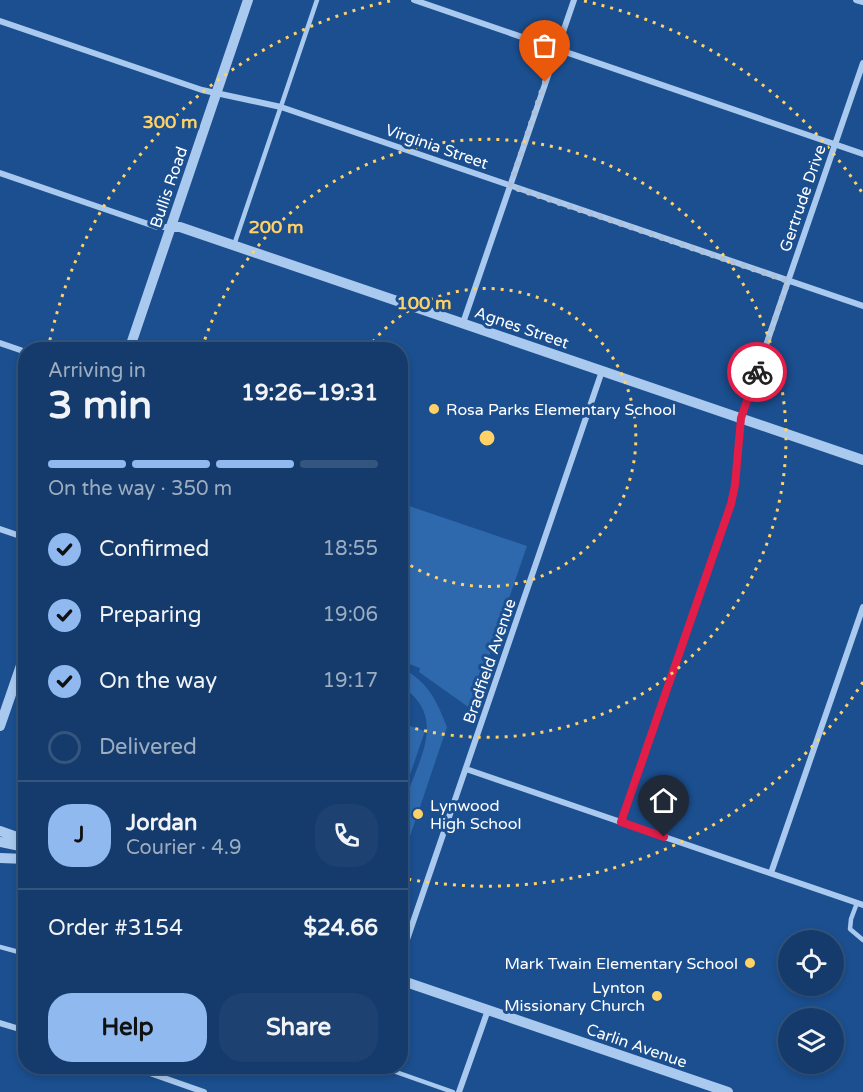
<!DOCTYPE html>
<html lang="en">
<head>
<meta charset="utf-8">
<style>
  body { margin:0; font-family:"Varela Round",sans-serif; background:#1d4271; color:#f1f3f6; height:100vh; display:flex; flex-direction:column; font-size:22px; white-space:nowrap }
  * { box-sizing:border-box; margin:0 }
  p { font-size:20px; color:#9dadc1 }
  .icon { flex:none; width:33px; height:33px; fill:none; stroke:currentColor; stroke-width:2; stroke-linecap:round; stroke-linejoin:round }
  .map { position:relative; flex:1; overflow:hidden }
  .details { position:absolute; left:18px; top:342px; width:390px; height:732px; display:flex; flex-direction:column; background:#143b6b; border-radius:24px; box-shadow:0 3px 9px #0003,0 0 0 2px #33557e }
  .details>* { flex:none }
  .controls { position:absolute; left:778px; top:930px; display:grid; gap:12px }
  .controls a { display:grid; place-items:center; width:66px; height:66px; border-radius:50%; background:#143b6b; box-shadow:0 3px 9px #0003,0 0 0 2px #33557e; font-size:30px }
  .pin { position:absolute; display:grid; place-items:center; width:51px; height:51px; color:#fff; margin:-62px -26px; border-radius:50% 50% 50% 0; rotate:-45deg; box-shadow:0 0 6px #0007 }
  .pin .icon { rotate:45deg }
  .courier { position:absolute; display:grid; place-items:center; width:60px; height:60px; margin:-30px; border:4px solid #e11d48; border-radius:50%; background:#fff; color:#222; box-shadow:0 2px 8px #0007 }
  .headline em { font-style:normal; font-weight:700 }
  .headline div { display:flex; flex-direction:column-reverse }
  .headline { display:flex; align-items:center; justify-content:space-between; height:102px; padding:0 30px }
  h1 { font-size:39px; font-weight:700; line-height:45px }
  .bar { display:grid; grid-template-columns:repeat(4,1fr); gap:9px 6px; align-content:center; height:72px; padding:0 30px }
  .bar i { height:8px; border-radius:4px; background:#33557e }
  .bar .active { background:#90b9f0 }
  .bar p { grid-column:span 4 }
  .line { display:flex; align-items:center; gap:15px; padding:0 30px; border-top:2px solid #33557e }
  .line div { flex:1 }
  .round { display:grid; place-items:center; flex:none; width:63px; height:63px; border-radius:24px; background:#1d4271 }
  ol { padding:0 30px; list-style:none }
  li { display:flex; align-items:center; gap:18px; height:66px }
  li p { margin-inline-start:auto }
  li .icon { padding:6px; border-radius:50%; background:#90b9f0; color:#111; stroke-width:4 }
  li:last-child { color:#9dadc1 }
  li i { width:33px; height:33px; border:3px solid #33557e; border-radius:50% }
  .cta { display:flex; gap:12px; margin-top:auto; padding:12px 30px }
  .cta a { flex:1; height:69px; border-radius:24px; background:#90b9f0; color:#111; font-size:24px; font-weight:700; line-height:69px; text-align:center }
  .cta a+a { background:#1d4271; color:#f1f3f6 }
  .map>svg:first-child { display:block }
  .green { fill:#2e69ad }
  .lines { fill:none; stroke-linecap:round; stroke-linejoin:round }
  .service { stroke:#a9c9ee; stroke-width:4.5 }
  .minor { stroke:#a9c9ee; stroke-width:6 }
  .tertiary { stroke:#a9c9ee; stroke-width:10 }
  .done { stroke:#afc1d8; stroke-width:6; stroke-dasharray:0 10.8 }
  .route { stroke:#e11d48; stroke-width:8 }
  .ring { fill:none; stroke:#ffd166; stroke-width:3; stroke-dasharray:3 6 }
  .poi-dot { fill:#ffd166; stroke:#1b4f8f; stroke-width:2 }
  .labels { text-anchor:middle; stroke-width:6; stroke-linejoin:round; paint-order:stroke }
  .street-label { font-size:16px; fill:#fff; stroke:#1b4f8f }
  .poi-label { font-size:16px; fill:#fff; stroke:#1b4f8f; text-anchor:start }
  .centre { fill:#ffd166; stroke:#1b4f8f; stroke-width:3 }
  .ring-label { font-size:18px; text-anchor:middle; font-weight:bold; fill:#ffd166; stroke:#1b4f8f; stroke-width:6; stroke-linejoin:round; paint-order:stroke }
</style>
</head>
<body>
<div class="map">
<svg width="863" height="1092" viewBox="0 0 863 1092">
  <rect width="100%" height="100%" fill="#1b4f8f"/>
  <path class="green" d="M406,505l121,41 -56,163 -52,-37 1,-4 -19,-7 -1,-140z
    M401,668c26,12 36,33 46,59l-46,136c-1,-15 -3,-32 0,-47 8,-45 54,-95 0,-130z
    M401,723l24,8 -24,70 -1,-78z"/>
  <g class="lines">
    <path class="service" d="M234,245l83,-245
      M857,903l-6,16 -1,10 13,11
      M0,947l26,7
      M379,1066l74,26"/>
    <path class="minor" d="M414,0l449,154
      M856,0l7,2
      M0,21l202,69 79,17 582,199
      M0,173l157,54h14
      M463,323l111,-323
      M0,343l26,9
      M0,529l26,9
      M466,769l397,136
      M621,822l110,-318 4,-19 6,-67 122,-355
      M771,873l92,-266
      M400,960l202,-589
      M0,1023l26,8
      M130,1066l74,26
      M459,1092l29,-82"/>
    <path class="tertiary" d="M171,227h9l683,233
      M129,350l119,-350
      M0,726l26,-75
      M0,831l14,5 12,10
      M0,842l25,5
      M0,858l26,1
      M400,980l328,112"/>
  </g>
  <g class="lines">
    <path class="done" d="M545,82l-35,104 278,95 -31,91"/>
    <path class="route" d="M664,837l-43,-15 110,-318 4,-19 6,-67 16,-46"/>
  </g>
  <g class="ring">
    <path d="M367 349A149 149 0 1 1 402 560"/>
    <path d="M202 348A299 299 0 1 1 402 725"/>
    <path d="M863 682A448 448 0 0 1 402 878M48 349A448 448 0 0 1 390 1M584 1A448 448 0 0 1 863 194"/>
  </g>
  <g class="poi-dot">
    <circle cx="434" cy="409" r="6"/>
    <circle cx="418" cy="814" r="6"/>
    <circle cx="750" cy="963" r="6"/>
    <circle cx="657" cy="996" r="6"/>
  </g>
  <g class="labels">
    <g class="street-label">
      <text transform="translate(437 146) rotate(19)" y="6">Virginia Street</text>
      <text transform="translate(168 187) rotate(-71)" y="6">Bullis Road</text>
      <text transform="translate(802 198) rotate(-71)" y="6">Gertrude Drive</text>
      <text transform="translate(522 327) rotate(19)" y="6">Agnes Street</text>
      <text transform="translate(489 661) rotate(-71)" y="6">Bradfield Avenue</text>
      <text transform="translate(637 1045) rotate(19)" y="6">Carlin Avenue</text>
    </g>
    <g class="poi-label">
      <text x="446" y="415">Rosa Parks Elementary School</text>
      <text x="430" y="811">Lynwood<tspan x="430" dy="18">High School</tspan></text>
      <text x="738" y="969" text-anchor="end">Mark Twain Elementary School</text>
      <text x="645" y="993" text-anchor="end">Lynton<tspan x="645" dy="18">Missionary Church</tspan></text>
    </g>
  </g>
  <circle cx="487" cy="438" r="9" class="centre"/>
  <g class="ring-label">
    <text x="170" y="128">300 m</text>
    <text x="276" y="233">200 m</text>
    <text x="424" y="309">100 m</text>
  </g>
</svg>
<div class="controls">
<a><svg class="icon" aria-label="locate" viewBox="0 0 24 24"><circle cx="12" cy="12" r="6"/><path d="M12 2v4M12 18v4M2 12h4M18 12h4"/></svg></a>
<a><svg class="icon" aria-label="layers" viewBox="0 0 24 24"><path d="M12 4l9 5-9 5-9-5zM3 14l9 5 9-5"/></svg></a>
</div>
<div class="pin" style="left:545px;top:82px;background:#ea580c"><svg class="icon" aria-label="bag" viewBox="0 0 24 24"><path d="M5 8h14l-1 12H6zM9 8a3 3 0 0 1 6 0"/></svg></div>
<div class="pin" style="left:664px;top:837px;background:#1f2937"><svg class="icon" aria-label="home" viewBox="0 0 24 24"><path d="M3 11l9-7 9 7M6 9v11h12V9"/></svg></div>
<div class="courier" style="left:757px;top:372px"><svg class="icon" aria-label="bike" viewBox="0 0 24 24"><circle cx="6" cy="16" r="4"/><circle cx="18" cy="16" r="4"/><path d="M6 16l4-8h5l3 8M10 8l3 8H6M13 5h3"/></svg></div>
<section class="details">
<div class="headline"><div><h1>3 min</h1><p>Arriving in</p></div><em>19:26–19:31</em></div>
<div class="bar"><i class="active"></i><i class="active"></i><i class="active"></i><i></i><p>On the way · 350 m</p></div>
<ol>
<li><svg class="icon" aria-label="check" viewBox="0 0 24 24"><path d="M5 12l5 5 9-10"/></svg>Confirmed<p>18:55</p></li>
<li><svg class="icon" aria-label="check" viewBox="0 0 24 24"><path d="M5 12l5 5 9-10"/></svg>Preparing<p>19:06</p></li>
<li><svg class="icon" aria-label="check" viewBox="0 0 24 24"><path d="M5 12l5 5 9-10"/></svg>On the way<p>19:17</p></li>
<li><i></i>Delivered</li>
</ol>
<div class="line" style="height:108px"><b class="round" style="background:#90b9f0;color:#111">J</b><div><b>Jordan</b><p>Courier · 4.9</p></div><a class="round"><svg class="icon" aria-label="phone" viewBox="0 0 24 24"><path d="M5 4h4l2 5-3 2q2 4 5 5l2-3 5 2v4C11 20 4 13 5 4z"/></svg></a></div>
<div class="line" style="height:78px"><div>Order #3154</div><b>$24.66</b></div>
<div class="cta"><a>Help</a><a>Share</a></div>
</section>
</div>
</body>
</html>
